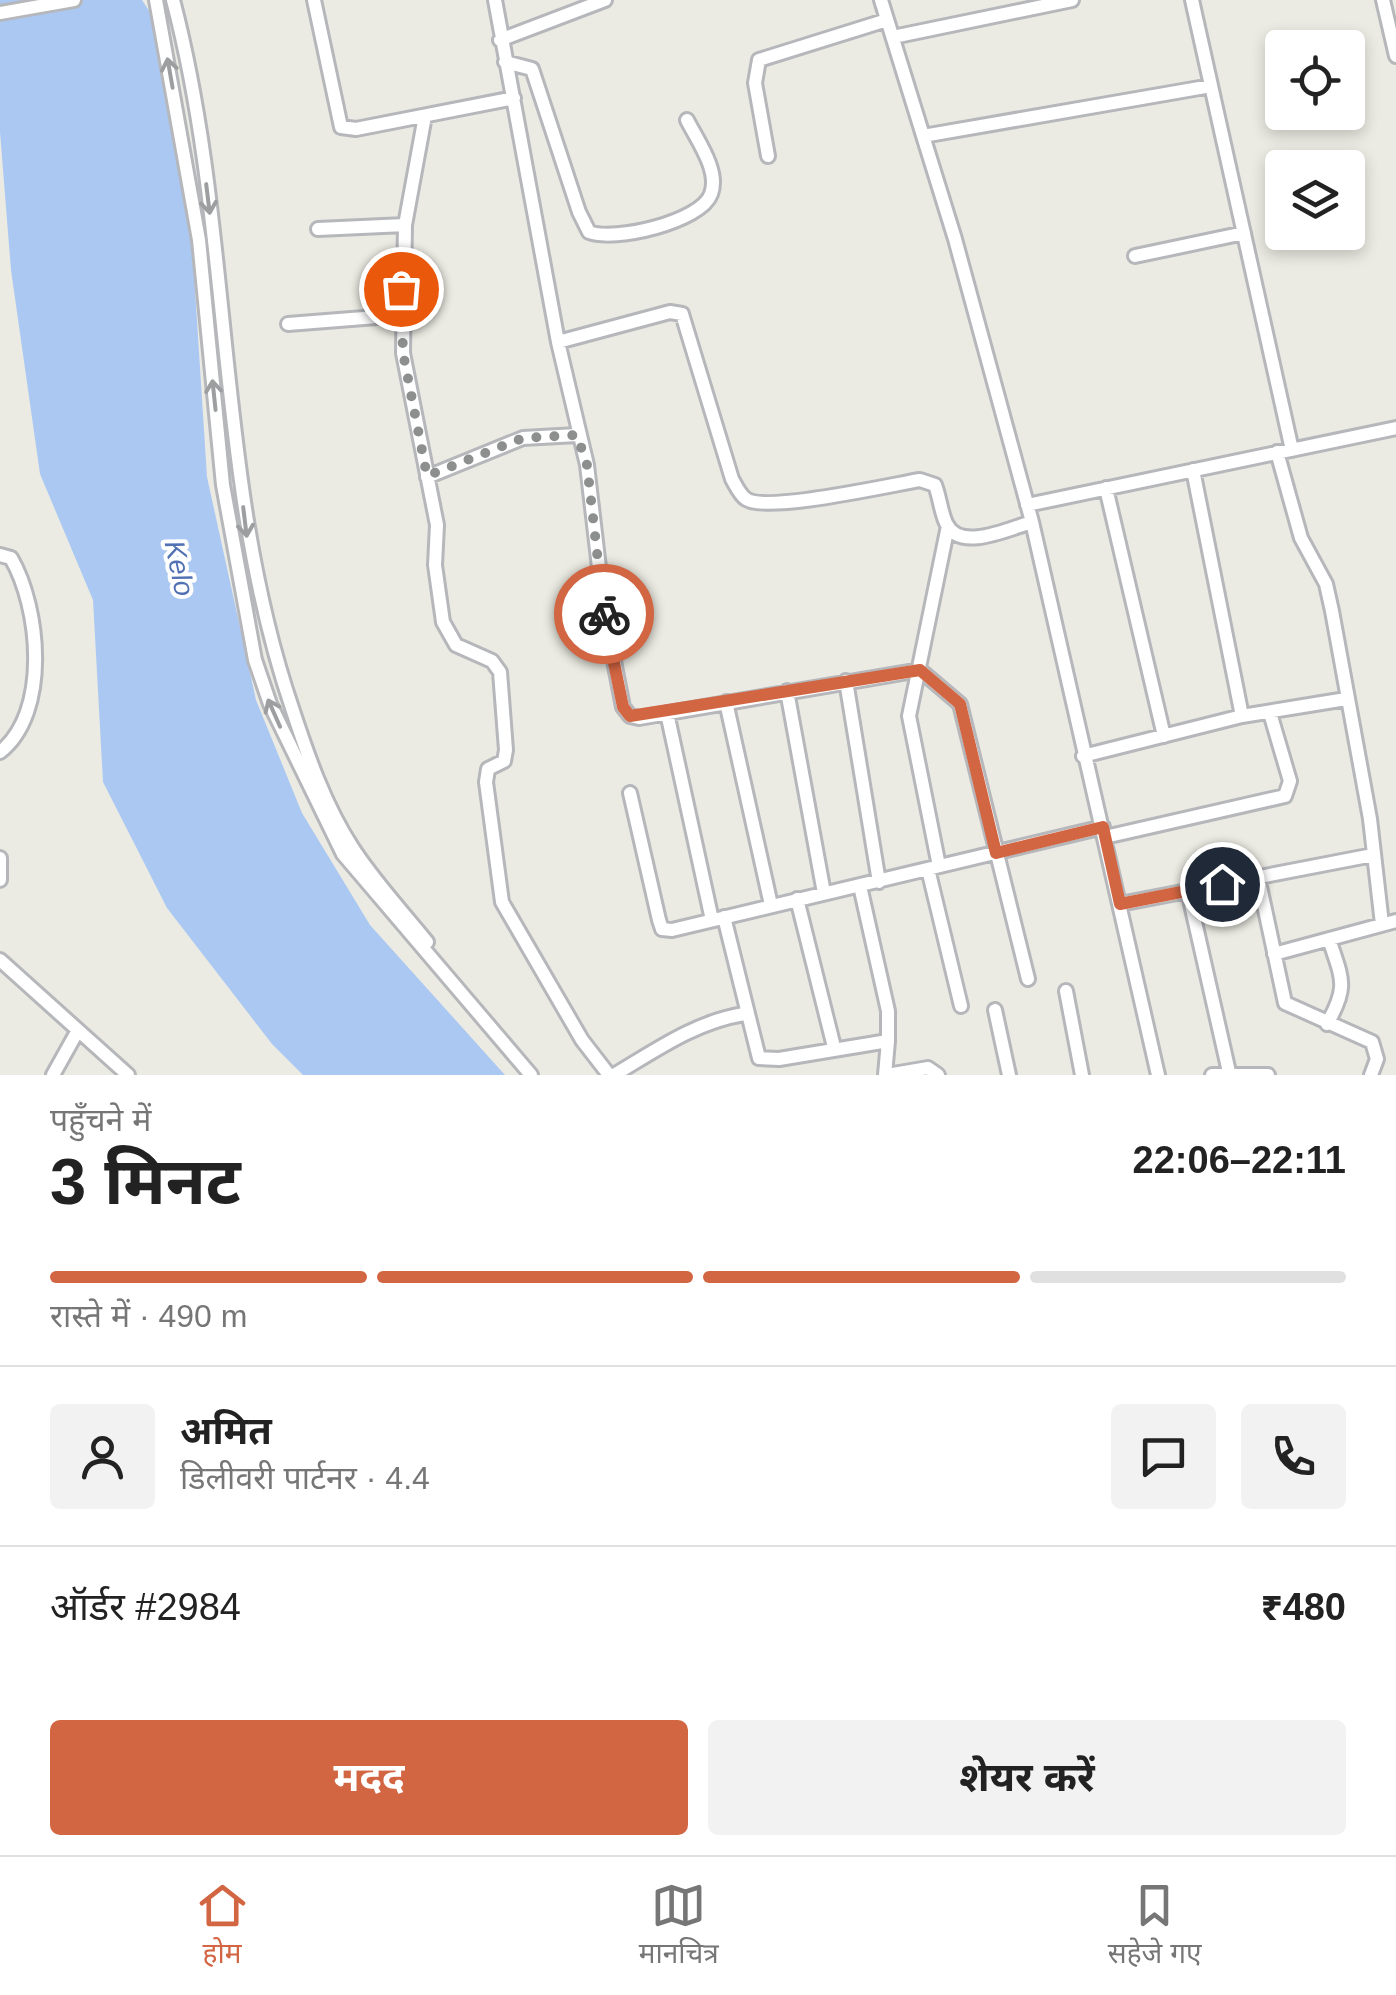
<!DOCTYPE html>
<html lang="hi">
<head>
<meta charset="utf-8">
<style>
  body { margin:0; font-family:Arial,"Noto Sans Devanagari",sans-serif; background:#f2f2f2; color:#222; height:100vh; display:flex; flex-direction:column; font-size:38px; white-space:nowrap }
  * { box-sizing:border-box; margin:0 }
  p { font-size:32px; color:#767676 }
  .icon { flex:none; width:55px; height:55px; fill:none; stroke:currentColor; stroke-width:2; stroke-linecap:round; stroke-linejoin:round }
  .map { position:relative; height:1075px; overflow:hidden }
  .side { display:flex; flex-direction:column; background:#fff; flex:1 }
  .side>* { flex:none }
  .controls { position:absolute; left:1265px; top:30px; display:grid; gap:20px }
  .controls a { display:grid; place-items:center; width:100px; height:100px; border-radius:10px; background:#fff; box-shadow:0 5px 15px #0003; font-size:50px }
  .pin { position:absolute; display:grid; place-items:center; width:85px; height:85px; color:#fff; margin:-42px; border:5px solid #fff; border-radius:50%; box-shadow:0 2px 10px #0007 }
  .courier { position:absolute; display:grid; place-items:center; width:100px; height:100px; margin:-50px; border:8px solid #d26542; border-radius:50%; background:#fff; color:#222; box-shadow:0 2px 12px #0007 }
  .summary em { font-style:normal; font-weight:700 }
  .summary div { display:flex; flex-direction:column-reverse }
  .summary { display:flex; align-items:center; justify-content:space-between; height:170px; padding:0 50px }
  h1 { font-size:65px; font-weight:700; line-height:75px }
  .bar { display:grid; grid-template-columns:repeat(4,1fr); gap:15px 10px; align-content:center; height:120px; padding:0 50px }
  .bar i { height:12px; border-radius:8px; background:#e0e0e0 }
  .bar .active { background:#d26542 }
  .bar p { grid-column:span 4 }
  .line { display:flex; align-items:center; gap:25px; padding:0 50px; border-top:2px solid #e0e0e0 }
  .line div { flex:1 }
  .round { display:grid; place-items:center; flex:none; width:105px; height:105px; border-radius:10px; background:#f2f2f2 }
  .primary-button { display:flex; gap:20px; margin-top:auto; padding:20px 50px }
  .primary-button a { flex:1; height:115px; border-radius:10px; background:#d26542; color:#fff; font-size:40px; font-weight:700; line-height:115px; text-align:center }
  .primary-button a+a { background:#f2f2f2; color:#222 }
  .dock { display:flex; justify-content:space-around; align-items:center; height:140px; border-top:2px solid #e0e0e0; background:#fff; font-size:28px; color:#767676 }
  .dock a { display:grid; justify-items:center; gap:5px }
  .dock .active { color:#d26542 }
  .map>svg:first-child { display:block }
  .water { fill:#abc8f3 }
  .lines { fill:none; stroke-linecap:round; stroke-linejoin:round }
  .minor-casing { stroke:#b5b7bb; stroke-width:18 }
  .minor { stroke:#fff; stroke-width:12 }
  .oneway { stroke:#9d9ea0 }
  .done { stroke:#8d8f8e; stroke-width:10; stroke-dasharray:0 18 }
  .route { stroke:#d26542; stroke-width:12 }
  .labels { text-anchor:middle; stroke-width:8; stroke-linejoin:round; paint-order:stroke }
  .water-label { font-size:28px; font-style:italic; fill:#5171b3; stroke:#fff }
</style>
</head>
<body>
<div class="map">
<svg width="1396" height="1075" viewBox="0 0 1396 1075">
  <rect width="100%" height="100%" fill="#ebebe3"/>
  <path class="water" d="M0,0h142l18,27 28,153 19,297 49,223 46,113 68,112 135,150h-202l-31,-31 -105,-136 -64,-126 -10,-182 -53,-126 -29,-204 -11,-138z"/>
  <g class="lines">
    <defs>
      <path id="minor" d="M156,0l43,240 24,245 32,175 15,44 73,150 188,221
        M173,0c61,233 41,479 119,708 15,46 33,98 60,139 21,33 50,64 75,95
        M314,0l27,127 15,2 158,-31
        M495,0l63,342 29,123 17,145 19,97 7,9 9,2 281,-48 40,34 68,275
        M881,0l74,239 77,283 126,553
        M1192,0l100,450
        M1383,0l13,56
        M0,13l74,-13
        M893,37l179,-37
        M500,40l105,-40
        M505,62l27,7 47,143 10,20c25,10 112,-10 122,-38 9,-23 -14,-54 -24,-74
        M425,116l-20,109 -2,128 34,172 -2,40 8,57 13,23 36,16 8,11 6,78 -2,11 -16,8 -2,13 16,120 80,138 27,35
        M923,136l288,-50
        M768,156l-13,-73 4,-23 128,-40
        M318,229l87,-4
        M1135,256l109,-23
        M288,324l114,-9
        M558,342l112,-30 12,2 50,165c4,7 8,16 14,20 20,14 144,-14 174,-19l15,5c5,13 6,29 12,40 14,27 63,3 85,-3
        M1277,452l24,86 25,46 6,27 38,208 12,105
        M1193,470l49,246
        M427,477l96,-39 54,-3
        M1106,488l58,248
        M1027,505l369,-77
        M0,555l11,3c29,50 39,155 -11,194
        M846,681l33,201
        M787,691l37,202
        M726,702l45,203
        M667,713l45,207
        M1083,756l159,-40 104,-17
        M630,793l29,127 3,9 10,1 431,-103
        M1105,837l180,-41 5,-15 -20,-68
        M0,858v22
        M939,866l-30,-150 39,-190
        M928,869l33,137
        M1258,877l27,126 87,39 5,17 -6,16
        M860,886l28,125v30
        M1188,891l41,181
        M797,899l37,148
        M1120,904l253,-49
        M724,917l35,141 20,1 109,-18 -3,34
        M1274,954l122,-33
        M0,960l128,115
        M1066,991l16,84
        M995,1010l14,65
        M1327,1024c22,-38 15,-45 2,-85
        M53,1075l24,-43
        M614,1075c42,-25 81,-53 130,-61
        M887,1075l41,-7 10,7
        M1212,1075h56"/>
    </defs>
    <use href="#minor" class="minor-casing"/>
    <use href="#minor" class="minor"/>
  </g>
  <defs><path id="oneway-shaft" d="M-6 0H5M1.5-3L5.5 0L1.5 3" fill="none" stroke-width="1.6" stroke-linecap="round" stroke-linejoin="round" transform="scale(2.5)"/></defs>
  <g class="oneway">
    <use href="#oneway-shaft" transform="translate(170 73) rotate(-100)"/>
    <use href="#oneway-shaft" transform="translate(208 199) rotate(83)"/>
    <use href="#oneway-shaft" transform="translate(214 395) rotate(-96)"/>
    <use href="#oneway-shaft" transform="translate(245 522) rotate(83)"/>
    <use href="#oneway-shaft" transform="translate(274 713) rotate(-114)"/>
  </g>
  <g class="lines">
    <path class="done" d="M401,289l2,64 24,123 96,-38 54,-3 10,30 17,149"/>
    <path class="route" d="M604,614l19,93 7,9 290,-46 40,34 36,149 107,-26 17,77 102,-20"/>
  </g>
  <g class="labels">
    <g class="water-label">
      <text transform="translate(180 568) rotate(78)" y="10">Kelo</text>
    </g>
  </g>
</svg>
<div class="controls">
<a><svg class="icon" aria-label="locate" viewBox="0 0 24 24"><circle cx="12" cy="12" r="6"/><path d="M12 2v4M12 18v4M2 12h4M18 12h4"/></svg></a>
<a><svg class="icon" aria-label="layers" viewBox="0 0 24 24"><path d="M12 4l9 5-9 5-9-5zM3 14l9 5 9-5"/></svg></a>
</div>
<div class="pin" style="left:401px;top:289px;background:#ea580c"><svg class="icon" aria-label="bag" viewBox="0 0 24 24"><path d="M5 8h14l-1 12H6zM9 8a3 3 0 0 1 6 0"/></svg></div>
<div class="pin" style="left:1222px;top:884px;background:#1f2937"><svg class="icon" aria-label="home" viewBox="0 0 24 24"><path d="M3 11l9-7 9 7M6 9v11h12V9"/></svg></div>
<div class="courier" style="left:604px;top:614px"><svg class="icon" aria-label="bike" viewBox="0 0 24 24"><circle cx="6" cy="16" r="4"/><circle cx="18" cy="16" r="4"/><path d="M6 16l4-8h5l3 8M10 8l3 8H6M13 5h3"/></svg></div>
</div>
<section class="side">
<div class="summary"><div><h1>3 मिनट</h1><p>पहुँचने में</p></div><em>22:06–22:11</em></div>
<div class="bar"><i class="active"></i><i class="active"></i><i class="active"></i><i></i><p>रास्ते में · 490 m</p></div>
<div class="line" style="height:180px"><a class="round"><svg class="icon" aria-label="person" viewBox="0 0 24 24"><circle cx="12" cy="8" r="4"/><path d="M4 21q1-7 8-7t8 7"/></svg></a><div><b>अमित</b><p>डिलीवरी पार्टनर · 4.4</p></div><a class="round"><svg class="icon" aria-label="chat" viewBox="0 0 24 24"><path d="M4 5h16v11H9l-5 4z"/></svg></a><a class="round"><svg class="icon" aria-label="phone" viewBox="0 0 24 24"><path d="M5 4h4l2 5-3 2q2 4 5 5l2-3 5 2v4C11 20 4 13 5 4z"/></svg></a></div>
<div class="line" style="height:130px"><div>ऑर्डर #2984</div><b>₹480</b></div>
<div class="primary-button"><a>मदद</a><a>शेयर करें</a></div>
</section>
<nav class="dock">
<a class="active"><svg class="icon" aria-label="home" viewBox="0 0 24 24"><path d="M3 11l9-7 9 7M6 9v11h12V9"/></svg>होम</a>
<a><svg class="icon" aria-label="map" viewBox="0 0 24 24"><path d="M3 6l6-2 6 2 6-2v14l-6 2-6-2-6 2zM9 4v14M15 6v14"/></svg>मानचित्र</a>
<a><svg class="icon" aria-label="saved" viewBox="0 0 24 24"><path d="M7 4h10v16l-5-4-5 4z"/></svg>सहेजे गए</a>
</nav>
</body>
</html>
